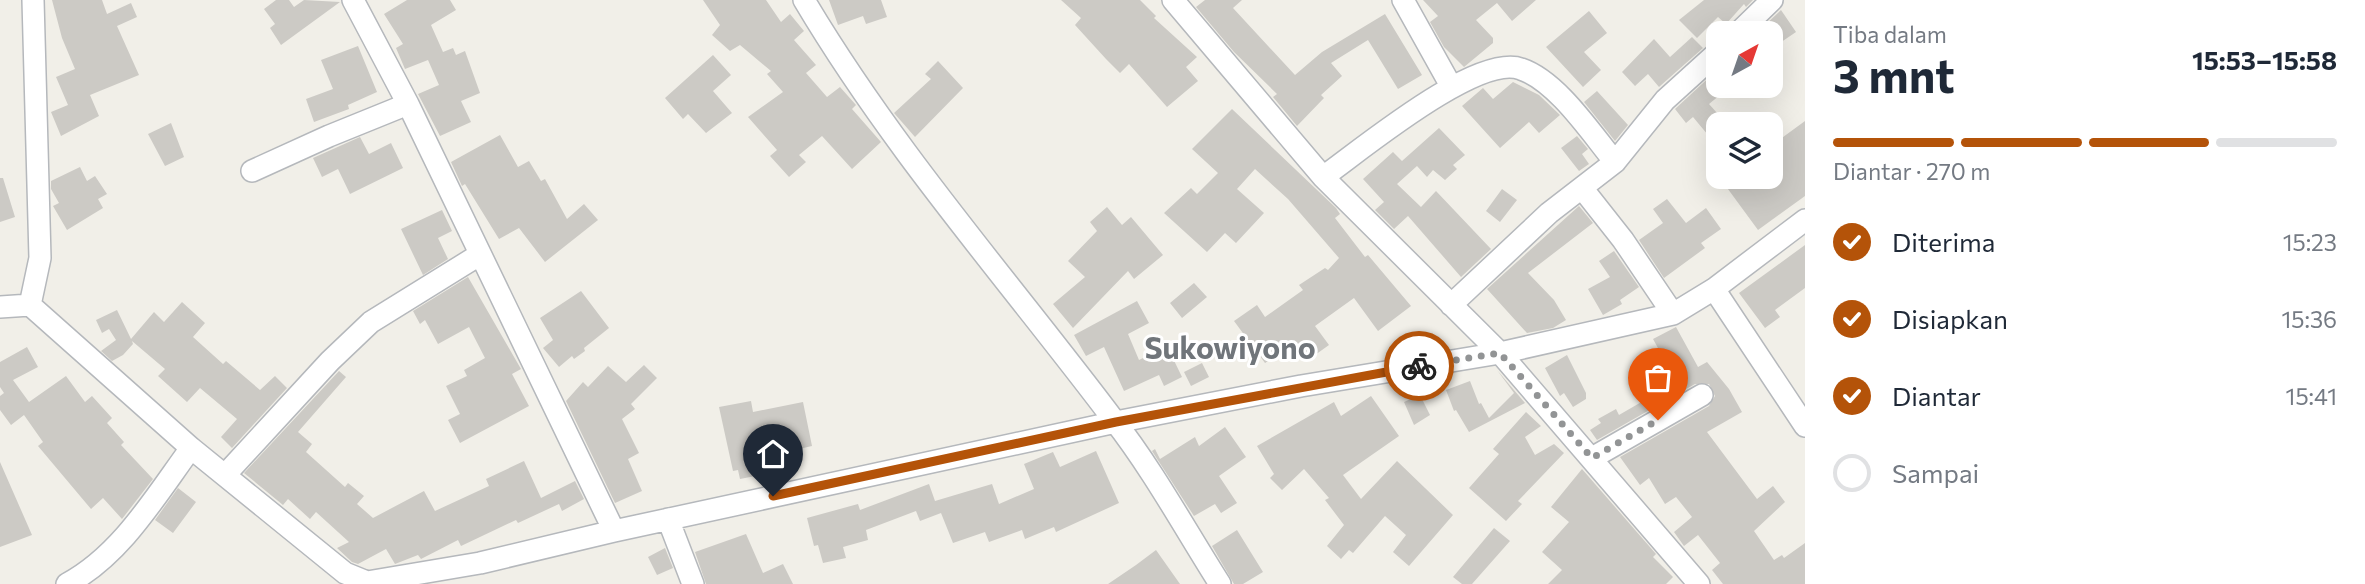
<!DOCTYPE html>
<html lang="id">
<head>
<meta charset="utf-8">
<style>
  body { margin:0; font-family:Commissioner,sans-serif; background:#f6f6f7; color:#1f2937; height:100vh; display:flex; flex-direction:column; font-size:26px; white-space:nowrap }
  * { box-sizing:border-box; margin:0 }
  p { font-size:23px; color:#747a83 }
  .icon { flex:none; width:38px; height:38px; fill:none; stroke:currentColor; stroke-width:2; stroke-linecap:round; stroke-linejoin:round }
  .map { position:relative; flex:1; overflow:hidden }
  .drawer { display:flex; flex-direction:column; background:#fff; width:560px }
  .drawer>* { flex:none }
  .needle { width:46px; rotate:40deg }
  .buttons { position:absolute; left:1706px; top:21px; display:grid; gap:14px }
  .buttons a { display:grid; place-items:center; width:77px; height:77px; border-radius:14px; background:#fff; box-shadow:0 7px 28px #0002; font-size:35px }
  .pin { position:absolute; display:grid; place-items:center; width:60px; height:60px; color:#fff; margin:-72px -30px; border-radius:50% 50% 50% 0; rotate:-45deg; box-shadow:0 0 7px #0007 }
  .pin .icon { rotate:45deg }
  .courier { position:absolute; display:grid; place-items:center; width:70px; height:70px; margin:-35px; border:5px solid #b45309; border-radius:50%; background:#fff; color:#222; box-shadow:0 2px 9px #0007 }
  .overview em { font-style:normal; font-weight:700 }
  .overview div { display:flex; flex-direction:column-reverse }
  .overview { display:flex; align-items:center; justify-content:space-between; height:119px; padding:0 28px }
  h1 { font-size:46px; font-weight:700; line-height:52px }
  .bar { display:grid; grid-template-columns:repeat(4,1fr); gap:10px 7px; align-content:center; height:84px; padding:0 28px }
  .bar i { height:9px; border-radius:5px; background:#e0e1e3 }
  .bar .current { background:#b45309 }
  .bar p { grid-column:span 4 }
  ol { padding:0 28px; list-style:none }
  li { display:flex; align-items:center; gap:21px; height:77px }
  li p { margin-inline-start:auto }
  li .icon { padding:7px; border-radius:50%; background:#b45309; color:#fff; stroke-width:4 }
  li:last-child { color:#747a83 }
  li i { width:38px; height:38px; border:4px solid #e0e1e3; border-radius:50% }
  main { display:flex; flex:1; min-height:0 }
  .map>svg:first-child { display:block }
  .building { fill:#cccac5 }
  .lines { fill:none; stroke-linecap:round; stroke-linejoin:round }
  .minor-casing { stroke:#b5b8bc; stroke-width:24 }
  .minor { stroke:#fff; stroke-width:21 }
  .done { stroke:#929495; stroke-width:7; stroke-dasharray:0 12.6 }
  .route { stroke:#b45309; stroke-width:9 }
  .labels { text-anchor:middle; stroke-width:6; stroke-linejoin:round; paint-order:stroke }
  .quarter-label { font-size:30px; font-weight:bold; fill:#70757a; stroke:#fff }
</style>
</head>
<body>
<main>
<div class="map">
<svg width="1805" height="584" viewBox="0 0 1805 584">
  <rect width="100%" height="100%" fill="#f1efe8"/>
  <path class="building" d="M52,0h50l5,14 24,-11 6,14 -20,9 22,49 -49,20 9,21 -38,20 -10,-24 17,-7 -12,-28 19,-8 -13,-31z
    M276,0h13l5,7 10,-7 36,2 -59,43 -11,-17 5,-4 -11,-15z
    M407,0h43l6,10 -25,15 12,27 10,-4 3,7 9,-4 15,42 -19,8 10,21 -31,14 -22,-42 21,-9 -11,-25 -23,9 -9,-21 7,-4 -19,-30z
    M703,0h63l15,22 9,-8 14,17 -10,9 22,25 -10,8 21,24 13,-10 16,18 -4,4 29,33 -29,27 -30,-33 -23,19 7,7 -17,15 -19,-21 7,-6 -29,-33 35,-25 -16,-18 4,-3 -31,-26 -10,6 -18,-16 8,-10z
    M829,0h52l6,17 -21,7 -3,-8 -25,9z
    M1061,0h79l16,16 -2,2 43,39 -11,10 12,14 -31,26 -38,-43 -9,9 -14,-14 -31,-34 6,-7z
    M1205,0h37l-9,8 62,67 27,-23 63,-38 37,61 -24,14 -30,-49 -37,23 11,13 -21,19 3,3 -27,28 -24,-29 4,-3 -43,-42 -38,-45z
    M1423,0h113l-24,21 -15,-18 -21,17 17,18v5l-29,24 -20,-20 -14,-25 8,-6z
    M1704,0h49l-7,7 -2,-3 -18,20 -8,-7 -21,21 -18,-18z
    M1781,10l15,22 -25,17v-16h-6l-4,-4z
    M1589,11l18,22 -23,19 17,18 -18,17 -37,-40z
    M1692,37l11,11 -44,39 -11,-13 -13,12 -13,-14 32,-33 16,18z
    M358,46l19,46 -29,13 1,4 -35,13 -8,-23 27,-10 -12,-29z
    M713,55l18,20 -18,16 19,22 -26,20 -18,-19 -5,5 -18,-21z
    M938,61l25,27 -48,49 -21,-24 37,-34 -6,-5z
    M1716,71l2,15h13l-22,18 18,20h-9v23l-25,-30 -7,6 -11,-14z
    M1513,82l26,13 21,20 -21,18 -10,-11 -29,26 -38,-42 21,-18 10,11z
    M1597,91l31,34 -13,16 -31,-39z
    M1232,109l104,99 4,6 -5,4 30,39 3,-2 43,51 -33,25 -24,-33 -39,28 14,19 -21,15 -12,-17 -31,20 -31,-42 23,-16 8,12 38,-27 -4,-5 26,-17 3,2 11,-12 -51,-59 -33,-30 -18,20 27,24 -28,30 -11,-10 -18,19 -43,-39 27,-25 6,6 21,-21 -26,-24z
    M1805,121v75l-47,34 -33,-45 11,-8h35v-31z
    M171,123l13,34 -19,9 -17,-32z
    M1439,128l26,27 -12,10 4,4 -12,11 -12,-10 -6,7 -10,-11 -20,18 24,23 15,-16 55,58 -30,28 -53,-61 -14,13 -19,-19 9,-8 -21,-23 30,-27 9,9z
    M500,135l18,32 11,-6 12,20 4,-2 22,40 17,-15 14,16 -53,42 -26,-34 -20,11 -34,-55 -3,2 -11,-24z
    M1577,136l11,13 -6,5 7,10 -10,7 -18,-23z
    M360,137l9,17 22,-11 12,25 -53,26 -12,-25 -16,8 -9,-19z
    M80,167l7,14 8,-5 12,18 -9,5 5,9 -36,22 -14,-24 6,-3 -8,-14v-8z
    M0,178h3l12,39 -15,5z
    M1502,189l15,11 -17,22 -14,-11z
    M1667,199l19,24 20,-15 15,21 -20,14 4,5 -41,30 -25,-38 24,-17 -10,-14z
    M1579,206l14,17 -65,50 26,27 12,20 -13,8 -26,5 -40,-44z
    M1107,207l15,18 9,-8 32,38 -29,24 -6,-8 -55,57 -20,-24 32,-27 -17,-16 29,-30 -7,-9z
    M442,210l10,21 -14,7 10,21 -25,16 -22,-46z
    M1805,245v43l-30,22 5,7 -15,11 -26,-35z
    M1614,251l25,36 -19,13 2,4 -19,11 -15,-26 22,-12 -11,-16z
    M468,277l53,92 -9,5 17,32 -69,37 -12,-23 12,-6 -14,-28 21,-10 -3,-6 21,-12 -16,-31 -31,17 -13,-24 -5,4 -7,-13z
    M1194,283l13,14 -25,21 -12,-15z
    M581,291l28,37 -25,20 1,3 -11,8 -2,-3 -13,11 -16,-19 10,-8 -13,-22z
    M1137,301l12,22 -21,11 11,26 28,-14 15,31 -18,9 -5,-11 -35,16 -20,-44 -18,9 -12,-21z
    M182,302l23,21 -12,14 30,27 3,-3 34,29 15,-14 12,12 -55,60 -11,-11 16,-18 -37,-31 -13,14 -29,-26 7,-7 -33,-28 1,3 -10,11 -11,6 -11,-10 15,-11 -7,-11 -7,4 -6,-13 21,-10 14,29 23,-27 10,10z
    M1676,327l22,40 9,-5 22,27 13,23 -35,20 50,67 16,-13 12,16 -31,29 20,29 8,-5 2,3 21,-15v41h-82l-11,-14 8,-7 -22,-28 -14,11 -10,-14 18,-15 -16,-20 -11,7 -16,-26 -9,7 -20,-28 89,-51 6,-10 -6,-12h-14l-98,56 -7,-10 11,-7 -3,-4 18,-10 3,6 50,-29 -4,-7 8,-4 -20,-36z
    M27,347l11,20 -25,13 16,22 37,-26 19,26 7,-6 20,22 -5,5 17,19 -3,3 32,34 -31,40 -19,-21 -12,11 -53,-63 5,-4 -19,-27 -13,10 -11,-15v-14l4,-3 -4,-6v-25z
    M1567,355l19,38v6l-13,8 -9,-14 -4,3 -15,-28z
    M1202,363l7,14 -18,9 -7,-14z
    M644,365l13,13 -26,26 4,5 -13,10 17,34 -11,6 14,32 -27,12 -49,-102 17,-19 5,5 20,-21 18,16z
    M1497,370l28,33 -56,29 -13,-22 -2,1 -8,-21 24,-9 9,23 2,-1 8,15 25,-25z
    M339,371l7,6 -48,55 14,12 -6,8 39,35 3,-4 16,13 -7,8 16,14 51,-27 11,20 54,-25 -3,-7 38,-18 17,37 34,-17 9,18 -22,12 -3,-7 -41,19 -2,-3 -55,26 -3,-6 -37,19 -3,-4 -23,9 -9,-15 -28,15 -6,-2 -15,-14 12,-6 -33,-30 -6,7 -22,-20 -5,6 -39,-32z
    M1420,395l10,20 -16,10 -10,-23z
    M1371,396l28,40 -56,39 18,24 36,-38 56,54 -44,51 -16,-14 13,-17 -21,-19 -32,37 -4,-3 -8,9 -14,-13 17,-21 -19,-25 4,-2 -25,-29 -22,21 -12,-12 4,-4 -17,-28 77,-44 7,14z
    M751,401l2,11 50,-10 9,44 -26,6 -5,-22 -24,6 8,38 -25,5 -2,-9 -5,1 -14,-64z
    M1526,412l15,14 -16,11 10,18 19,-11 10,9 -46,48 4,3 -16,17 -37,-33 30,-34 -6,-5z
    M1225,427l21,30 -27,19 18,27 -16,10 -6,-9 -21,12 -42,-65 3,-2 5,10 35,-22 4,9z
    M1096,451l23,52 -63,29 -2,-5 -29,12 -3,-9 -33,12 -4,-10 -32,11 -12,-30 -21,8 -4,-10 -50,19 2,10 -25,7 3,11 -23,5 -5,-18 -4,1 -7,-28 51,-14 2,6 69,-26 6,17 57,-17 7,20 35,-15 -10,-25 29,-12 7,15z
    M0,462l32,73 -32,12z
    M1582,469l74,85 -3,3 20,20 -7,7h-118l14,-14 -20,-18 27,-30 -18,-15z
    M178,488l18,14 -23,31 -18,-13z
    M1494,528l16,13 -38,43h-10l-9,-7z
    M1237,530l26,42 -20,12h-9l-22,-38z
    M746,534l17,39 20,-9 10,20h-87l-11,-32z
    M665,548l8,20 -16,7 -9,-18z
    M1156,550l24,34h-72l28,-19z"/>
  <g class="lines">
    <defs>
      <path id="minor" d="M353,0l55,104 206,427
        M804,0c89,150 205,281 309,419 40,51 72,110 107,165
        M1173,0l150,177 177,176 199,231
        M1403,0l48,86
        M1738,33l34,-33
        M252,171l77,-35 79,-32
        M1323,177c37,-26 154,-124 198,-108 36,12 70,64 94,93
        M1582,188l41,52 50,74
        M1714,289l91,137
        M30,305l10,-47 -7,-258
        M1451,305l98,-92 66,-51 50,-62 53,-48
        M0,307l30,-2 161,143 154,125 22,9 113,-19 134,-32 502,-109 185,-36 199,-33 173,-39 41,-25 91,-69
        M1592,458l110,-63
        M225,475l105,-114 41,-39 108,-67
        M668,519l25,65
        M67,584c54,-29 88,-87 124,-136"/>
    </defs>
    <use href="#minor" class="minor-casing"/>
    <use href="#minor" class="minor"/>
  </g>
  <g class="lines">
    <path class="done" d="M1419,366l81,-13 92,105 66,-38"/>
    <path class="route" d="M773,496l343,-74 303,-56"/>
  </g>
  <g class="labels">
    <g class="quarter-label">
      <text x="1230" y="359">Sukowiyono</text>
    </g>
  </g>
</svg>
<div class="buttons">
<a><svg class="needle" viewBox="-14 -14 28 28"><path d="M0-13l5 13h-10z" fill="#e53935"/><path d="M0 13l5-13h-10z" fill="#747a83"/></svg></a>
<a><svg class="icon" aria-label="layers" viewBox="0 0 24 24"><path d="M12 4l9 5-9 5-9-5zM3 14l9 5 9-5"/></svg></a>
</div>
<div class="pin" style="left:1658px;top:420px;background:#ea580c"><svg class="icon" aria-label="bag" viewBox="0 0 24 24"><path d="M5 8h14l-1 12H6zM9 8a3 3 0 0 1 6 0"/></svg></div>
<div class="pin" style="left:773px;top:496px;background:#1f2937"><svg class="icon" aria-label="home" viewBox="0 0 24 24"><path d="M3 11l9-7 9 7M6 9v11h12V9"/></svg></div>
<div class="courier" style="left:1419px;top:366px"><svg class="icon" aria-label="bike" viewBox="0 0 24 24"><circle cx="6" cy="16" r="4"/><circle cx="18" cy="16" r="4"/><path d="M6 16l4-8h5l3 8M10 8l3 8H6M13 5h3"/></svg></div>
</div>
<section class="drawer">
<div class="overview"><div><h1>3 mnt</h1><p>Tiba dalam</p></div><em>15:53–15:58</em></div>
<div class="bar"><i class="current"></i><i class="current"></i><i class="current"></i><i></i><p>Diantar · 270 m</p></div>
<ol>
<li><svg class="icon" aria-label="check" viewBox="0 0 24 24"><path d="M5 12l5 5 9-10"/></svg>Diterima<p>15:23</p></li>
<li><svg class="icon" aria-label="check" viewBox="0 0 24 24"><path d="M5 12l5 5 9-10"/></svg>Disiapkan<p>15:36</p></li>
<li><svg class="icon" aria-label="check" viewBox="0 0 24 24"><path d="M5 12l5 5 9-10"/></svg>Diantar<p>15:41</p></li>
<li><i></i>Sampai</li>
</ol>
</section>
</main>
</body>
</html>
